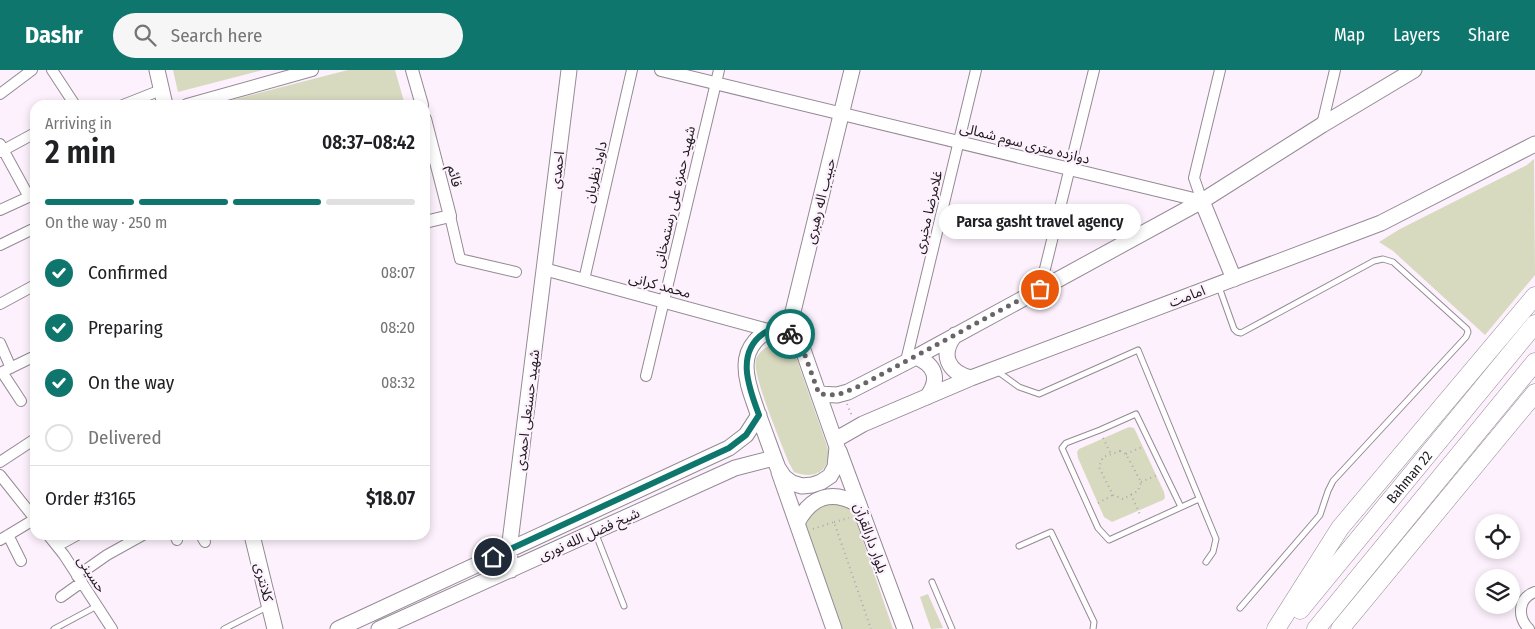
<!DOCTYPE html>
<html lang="en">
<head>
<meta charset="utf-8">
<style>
  body { margin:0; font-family:"Fira Sans Condensed","Noto Sans Arabic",sans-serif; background:#f6f6f6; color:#202124; height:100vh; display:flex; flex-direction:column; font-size:19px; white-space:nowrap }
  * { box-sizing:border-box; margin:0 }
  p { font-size:16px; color:#757577 }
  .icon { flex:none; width:28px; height:28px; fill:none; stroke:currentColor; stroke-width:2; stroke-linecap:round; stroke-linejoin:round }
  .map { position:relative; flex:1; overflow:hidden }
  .side { position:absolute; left:30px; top:30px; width:400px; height:440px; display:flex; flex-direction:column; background:#fff; border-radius:15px; box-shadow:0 2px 8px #0003 }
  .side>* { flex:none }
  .buttons { position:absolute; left:1475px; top:444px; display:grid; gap:10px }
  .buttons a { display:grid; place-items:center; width:45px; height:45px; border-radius:50%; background:#fff; box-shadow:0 2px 8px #0003; font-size:25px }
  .pin { position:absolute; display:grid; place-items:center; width:42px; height:42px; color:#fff; margin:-21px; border:2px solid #fff; border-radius:50%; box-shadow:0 1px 5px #0007 }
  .courier { position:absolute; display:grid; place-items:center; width:50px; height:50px; margin:-25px; border:4px solid #0f766e; border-radius:50%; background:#fff; color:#222; box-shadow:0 1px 6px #0007 }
  .bubble { position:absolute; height:35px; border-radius:18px; background:#fff; box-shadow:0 2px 8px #0003; font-size:16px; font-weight:600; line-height:35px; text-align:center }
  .summary em { font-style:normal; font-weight:600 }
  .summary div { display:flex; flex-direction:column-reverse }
  .summary { display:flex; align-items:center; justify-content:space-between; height:85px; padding:0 15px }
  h1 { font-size:32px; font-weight:600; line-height:38px }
  .bar { display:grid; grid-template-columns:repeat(4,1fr); gap:8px 5px; align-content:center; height:60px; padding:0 15px }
  .bar i { height:6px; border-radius:4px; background:#e0e0e0 }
  .bar .selected { background:#0f766e }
  .bar p { grid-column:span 4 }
  .line { display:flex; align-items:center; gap:12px; padding:0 15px; border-top:1px solid #e0e0e0 }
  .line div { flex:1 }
  ol { padding:0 15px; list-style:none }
  li { display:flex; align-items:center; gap:15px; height:55px }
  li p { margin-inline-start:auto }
  li .icon { padding:5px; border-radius:50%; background:#0f766e; color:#fff; stroke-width:4 }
  li:last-child { color:#757577 }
  li i { width:28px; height:28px; border:2px solid #e0e0e0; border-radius:50% }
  header { display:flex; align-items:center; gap:30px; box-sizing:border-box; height:70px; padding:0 25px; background:#0f766e; color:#fff }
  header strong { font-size:24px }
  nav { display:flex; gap:28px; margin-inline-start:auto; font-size:18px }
  .search { width:350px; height:45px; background:#f6f6f6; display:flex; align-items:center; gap:12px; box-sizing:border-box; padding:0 18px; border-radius:28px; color:#757577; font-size:19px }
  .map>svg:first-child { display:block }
  .green { fill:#d7dabf }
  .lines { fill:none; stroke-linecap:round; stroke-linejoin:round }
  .service-casing { stroke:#948a94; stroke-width:7 }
  .minor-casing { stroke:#948a94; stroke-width:12 }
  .tertiary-casing { stroke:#948a94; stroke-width:14 }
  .secondary-casing { stroke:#948a94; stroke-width:17 }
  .trunk-casing { stroke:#948a94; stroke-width:19 }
  .path { stroke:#afa7af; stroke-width:2; stroke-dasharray:1 4; stroke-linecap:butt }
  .service { stroke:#fff; stroke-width:5 }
  .minor { stroke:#fff; stroke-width:10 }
  .tertiary { stroke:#fff; stroke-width:12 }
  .secondary { stroke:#fff; stroke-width:15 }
  .trunk { stroke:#fff; stroke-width:18 }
  .done { stroke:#6a646a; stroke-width:5; stroke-dasharray:0 9 }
  .route { stroke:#0f766e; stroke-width:6 }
  .labels { text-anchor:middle; stroke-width:4.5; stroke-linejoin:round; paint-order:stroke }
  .street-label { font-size:14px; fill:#1c181c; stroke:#fcf1fc }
</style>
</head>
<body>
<header>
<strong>Dashr</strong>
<div class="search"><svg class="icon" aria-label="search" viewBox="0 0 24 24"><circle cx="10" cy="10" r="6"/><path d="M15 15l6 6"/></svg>Search here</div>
<nav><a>Map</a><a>Layers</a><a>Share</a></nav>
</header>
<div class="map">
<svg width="1535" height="559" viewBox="0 0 1535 559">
  <rect width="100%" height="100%" fill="#fcf1fc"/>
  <path class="green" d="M173,0h90l-85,22z
    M348,0h47l10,35h-192z
    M1534,89l1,116 -50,60 -92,-84 -14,-9 21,-13 127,-64z
    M780,272l10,3 5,9 34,98c-1,22 -17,27 -35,20l-5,-9c-7,-18 -38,-90 -33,-104 4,-10 15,-15 24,-17z
    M1129,357l5,1 2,4 28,60 1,6 -2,2 -51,22 -8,-5 -26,-59 -1,-6 2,-3z
    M828,433l18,1 6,5 41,120h-51l-39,-106 7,-11z
    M928,524l15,34 -12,1 -11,-32z"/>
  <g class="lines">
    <defs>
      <path id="service" d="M1219,217l15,42 3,3 4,1 133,-72 9,-2 10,3 74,67 1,3 -2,5 -133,144 -5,10 -8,24 -80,93
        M997,301l22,16 20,7 99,-44 78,189 -3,13 -7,10
        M1181,437l-45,-93 -36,16 -34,13 -4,5 36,80 11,12 90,-41
        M595,462l29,74
        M1019,476l32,-14 43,90 -1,7
        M932,512l20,47
        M54,559l43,-23
        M224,559l43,-22"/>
      <path id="minor" d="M52,0l23,35
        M0,24l32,-24
        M123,35l38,-15
        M1322,55l13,-55
        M0,74l29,53
        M0,82l35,-19
        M1202,131l-8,-23 26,-108
        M0,140l35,-16
        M450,146l10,43 56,13
        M0,175l35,-17
        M584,210l48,-210
        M1040,219l54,-219
        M0,234l35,-19
        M0,273l11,25
        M906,291l70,-291
        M2,302l19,29
        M0,303l35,-17
        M646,306l73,-306
        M0,392l35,-23
        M0,405l35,44
        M8,465l13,26
        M48,465l16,20 48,74
        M175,465l2,5
        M201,465l4,7
        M0,470l35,-21
        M57,476l20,-11
        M77,506l30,-21 36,-20
        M61,527l21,-15
        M1529,559c-12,-12 -11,-31 6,-37"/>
      <path id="tertiary" d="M412,0l10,35
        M661,0l541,131
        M187,35l125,-35
        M425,49l25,97 -25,6
        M544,199l224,61"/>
      <path id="secondary" d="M157,0l8,35
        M1202,131l32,78
        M778,259l10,3 14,15 35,100 -2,20 -5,9 -9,6 -9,3 -10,1 -10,-3 -8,-6 -6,-9c-7,-18 -13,-36 -20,-54 -5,-16 -12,-31 -12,-48 0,-19 14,-35 32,-37z
        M788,262l64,-262
        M955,265c-15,19 -8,37 16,43
        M916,287c20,8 24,23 11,40
        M819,324l18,1 11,-3 68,-35 286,-156 120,-76 92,-55
        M835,370l28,-16 108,-46 410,-155 154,-79
        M839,381l66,178
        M779,402l55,157
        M797,453c14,-27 35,-34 62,-18
        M252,465l23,94
        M511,500l-2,-20 60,-480
        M338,559l391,-181 17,-13 13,-20
        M379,559l356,-161 39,-10"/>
      <g id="trunk">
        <path id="s1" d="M1300,540l235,-286"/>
        <path d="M1276,559l64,-101 195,-232"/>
        <path d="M1316,559l219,-267"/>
        <path d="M1340,559l195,-236"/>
      </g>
    </defs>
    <use href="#service" class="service-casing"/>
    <use href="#minor" class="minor-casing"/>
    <use href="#tertiary" class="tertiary-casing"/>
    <use href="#secondary" class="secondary-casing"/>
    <use href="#trunk" class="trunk-casing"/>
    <path class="path" d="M847,334l5,12
      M1103,368l8,16
      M1120,381l6,3 15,28 -3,9 -15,8 -10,-4 -14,-28 4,-10z
      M1126,384l16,-7
      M1141,412l16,-7
      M1131,424l10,23
      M1098,433l15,-8
      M834,452l15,-4
      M813,459l21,-7 37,107"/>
    <use href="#service" class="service"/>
    <use href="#minor" class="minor"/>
    <use href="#tertiary" class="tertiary"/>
    <use href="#secondary" class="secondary"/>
    <use href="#trunk" class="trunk"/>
  </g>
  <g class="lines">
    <path class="done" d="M790,264l12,13 17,47 18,1 23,-9 180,-97"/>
    <path class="route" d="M493,487l236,-109 17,-13 13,-20c-10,-27 -24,-62 5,-82 8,-5 18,-4 26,1"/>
  </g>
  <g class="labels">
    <g class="street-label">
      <text transform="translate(1025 73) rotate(14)" y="5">دوازده متری سوم شمالی</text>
      <text transform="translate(557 100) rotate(-83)" y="5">احمدی</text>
      <text transform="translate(595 102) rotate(-77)" y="5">داود نظریان</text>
      <text transform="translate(455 106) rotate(76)" y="5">قائم</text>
      <text transform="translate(674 127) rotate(-77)" y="5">شهید حمزه علی رستمخانی</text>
      <text transform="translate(820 131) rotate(-76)" y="5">حبیب اله رهبری</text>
      <text transform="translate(928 142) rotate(-77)" y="5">غلامرضا مخبری</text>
      <text transform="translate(660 215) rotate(15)" y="5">محمد کرانی</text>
      <text transform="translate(1187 226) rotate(-21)" y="5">امامت</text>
      <text transform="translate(527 340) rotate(-83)" y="5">شهید حسنعلی احمدی</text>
      <text dy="5" stroke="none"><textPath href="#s1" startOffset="172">Bahman 22</textPath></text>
      <text transform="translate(589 464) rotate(-24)" y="5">شیخ فضل الله نوری</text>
      <text transform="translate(871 468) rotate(70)" y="5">بلوار دارالقرآن</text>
      <text transform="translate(92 504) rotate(57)" y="5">حسینی</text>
      <text transform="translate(264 512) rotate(76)" y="5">کلانتری</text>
    </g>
  </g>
</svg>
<div class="buttons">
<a><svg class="icon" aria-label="locate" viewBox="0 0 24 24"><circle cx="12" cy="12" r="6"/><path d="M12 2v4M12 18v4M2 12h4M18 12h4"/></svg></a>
<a><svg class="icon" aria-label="layers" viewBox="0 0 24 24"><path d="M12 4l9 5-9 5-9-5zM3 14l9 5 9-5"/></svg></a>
</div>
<div class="pin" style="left:1040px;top:219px;background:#ea580c"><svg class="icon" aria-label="bag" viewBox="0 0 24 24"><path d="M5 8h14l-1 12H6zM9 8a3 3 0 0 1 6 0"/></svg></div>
<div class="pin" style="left:493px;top:487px;background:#1f2937"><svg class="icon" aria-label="home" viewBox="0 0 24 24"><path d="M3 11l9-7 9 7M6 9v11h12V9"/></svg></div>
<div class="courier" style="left:790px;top:264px"><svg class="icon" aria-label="bike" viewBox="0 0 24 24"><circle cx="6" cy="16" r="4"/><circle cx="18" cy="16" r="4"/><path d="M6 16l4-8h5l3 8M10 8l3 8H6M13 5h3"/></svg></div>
<div class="bubble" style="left:939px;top:134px;width:202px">Parsa gasht travel agency</div>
<section class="side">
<div class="summary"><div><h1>2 min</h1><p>Arriving in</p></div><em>08:37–08:42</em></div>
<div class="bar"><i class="selected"></i><i class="selected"></i><i class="selected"></i><i></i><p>On the way · 250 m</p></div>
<ol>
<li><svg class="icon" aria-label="check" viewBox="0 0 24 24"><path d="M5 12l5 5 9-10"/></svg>Confirmed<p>08:07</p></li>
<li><svg class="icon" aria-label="check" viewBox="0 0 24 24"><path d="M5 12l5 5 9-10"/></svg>Preparing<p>08:20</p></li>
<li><svg class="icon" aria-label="check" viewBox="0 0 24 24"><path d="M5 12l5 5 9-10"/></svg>On the way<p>08:32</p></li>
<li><i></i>Delivered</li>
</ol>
<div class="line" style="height:65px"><div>Order #3165</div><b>$18.07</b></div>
</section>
</div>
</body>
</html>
